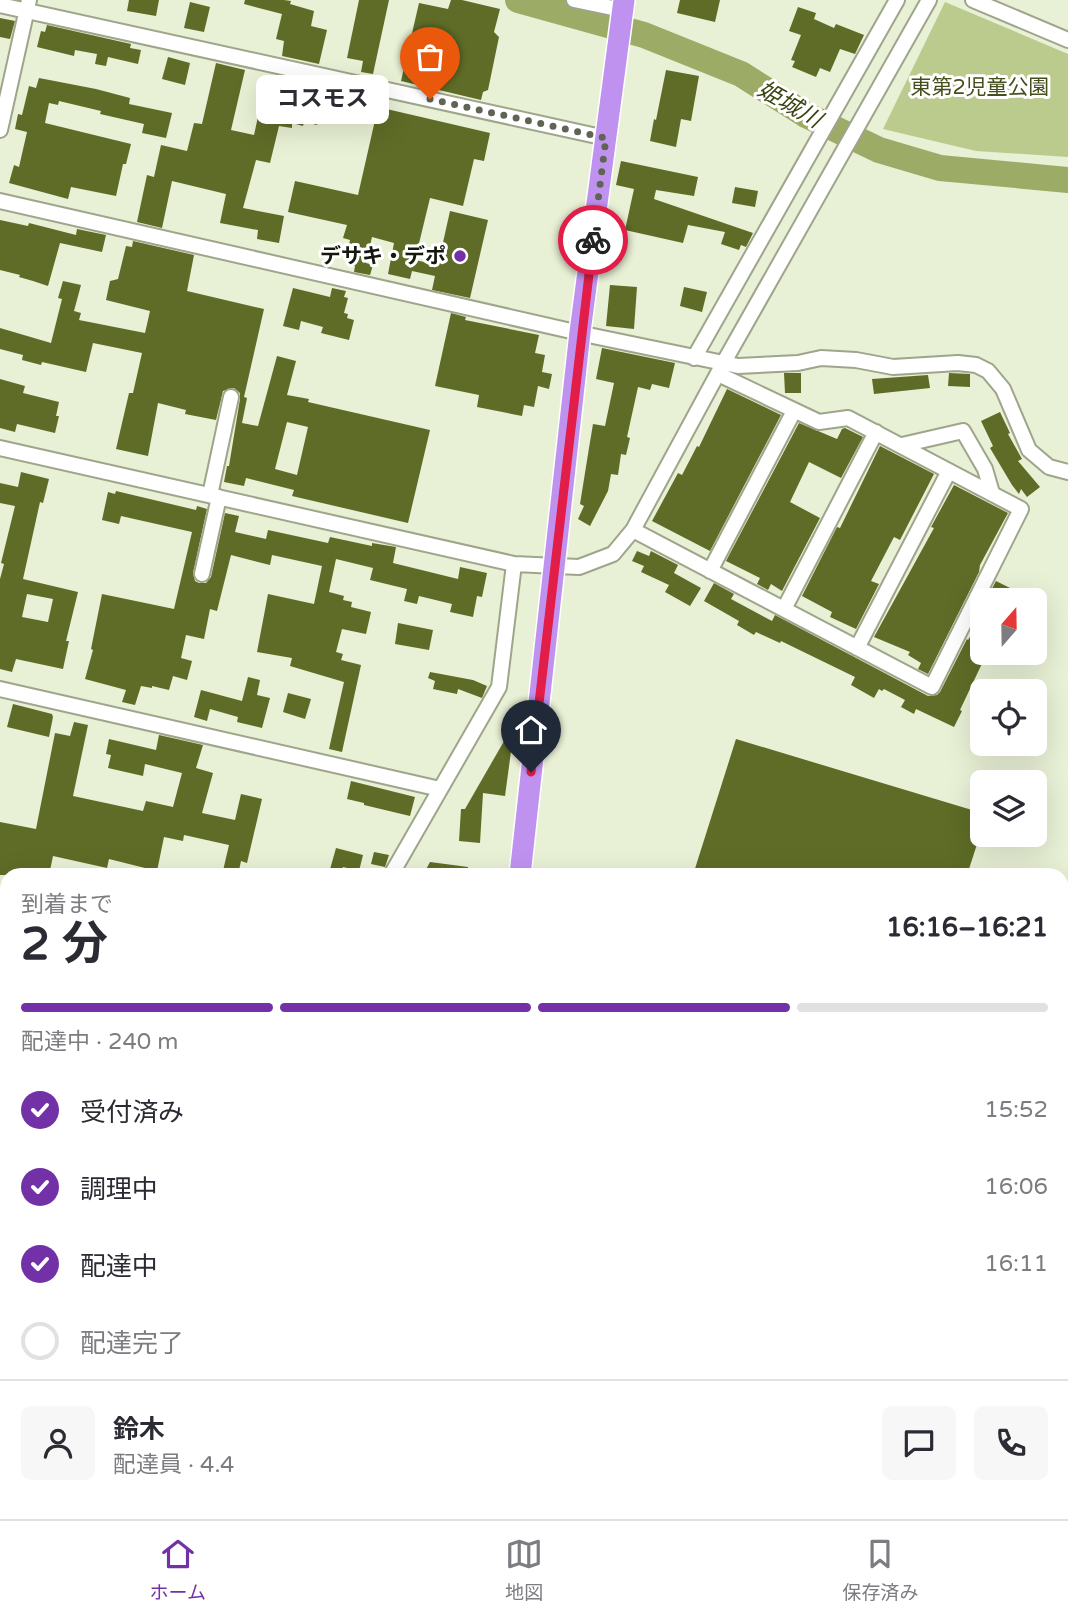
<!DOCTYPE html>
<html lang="ja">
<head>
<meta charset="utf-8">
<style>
  body { margin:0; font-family:"Varela Round","Noto Sans JP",sans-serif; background:#f7f7f7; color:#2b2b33; height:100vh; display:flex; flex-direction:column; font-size:26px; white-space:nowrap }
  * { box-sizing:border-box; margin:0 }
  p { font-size:23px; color:#7c7c81 }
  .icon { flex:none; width:38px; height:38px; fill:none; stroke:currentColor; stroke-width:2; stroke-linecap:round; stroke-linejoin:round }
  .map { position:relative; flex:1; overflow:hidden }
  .side { position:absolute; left:0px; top:868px; width:1069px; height:651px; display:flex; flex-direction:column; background:#fff; border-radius:21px 21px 0 0; box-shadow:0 7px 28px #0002 }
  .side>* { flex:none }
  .needle { width:46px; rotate:20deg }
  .controls { position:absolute; left:970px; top:588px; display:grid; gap:14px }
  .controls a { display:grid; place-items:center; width:77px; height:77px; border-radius:10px; background:#fff; box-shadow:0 7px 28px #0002; font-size:35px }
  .pin { position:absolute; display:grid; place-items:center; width:60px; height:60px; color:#fff; margin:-72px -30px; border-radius:50% 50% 50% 0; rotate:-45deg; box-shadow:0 0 7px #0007 }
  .pin .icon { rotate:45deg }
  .courier { position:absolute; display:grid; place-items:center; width:70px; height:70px; margin:-35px; border:5px solid #e11d48; border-radius:50%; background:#fff; color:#222; box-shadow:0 2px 9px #0007 }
  .bubble { position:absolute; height:49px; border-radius:10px; background:#fff; box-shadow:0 7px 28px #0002; font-size:23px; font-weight:700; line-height:49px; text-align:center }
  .headline em { font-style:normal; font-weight:700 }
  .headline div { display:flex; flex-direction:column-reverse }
  .headline { display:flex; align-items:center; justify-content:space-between; height:119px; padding:0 21px }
  h1 { font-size:46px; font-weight:700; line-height:52px }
  .bar { display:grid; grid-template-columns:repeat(4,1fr); gap:10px 7px; align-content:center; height:84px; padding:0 21px }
  .bar i { height:9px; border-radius:5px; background:#e1e1e2 }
  .bar .selected { background:#7231a6 }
  .bar p { grid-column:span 4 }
  .line { display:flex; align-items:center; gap:18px; padding:0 21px; border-top:2px solid #e1e1e2 }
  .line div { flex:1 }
  .round { display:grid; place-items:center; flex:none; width:74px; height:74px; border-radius:10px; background:#f7f7f7 }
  ol { padding:0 21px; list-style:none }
  li { display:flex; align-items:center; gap:21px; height:77px }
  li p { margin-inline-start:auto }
  li .icon { padding:7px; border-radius:50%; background:#7231a6; color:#fff; stroke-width:4 }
  li:last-child { color:#7c7c81 }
  li i { width:38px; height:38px; border:4px solid #e1e1e2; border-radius:50% }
  .menu { display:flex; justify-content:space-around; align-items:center; height:98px; border-top:2px solid #e1e1e2; background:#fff; font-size:19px; color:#7c7c81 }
  .menu a { display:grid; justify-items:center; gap:4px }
  .menu .selected { color:#7231a6 }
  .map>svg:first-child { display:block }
  .built { fill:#dce5c3 }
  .green { fill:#bbca8d }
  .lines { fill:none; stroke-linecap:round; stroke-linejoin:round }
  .river { stroke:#9cac67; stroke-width:26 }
  .building { fill:#5e6c27; fill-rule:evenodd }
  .minor-casing { stroke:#9ea58b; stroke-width:18 }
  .highway-casing { stroke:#fff; stroke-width:24 }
  .minor { stroke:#fff; stroke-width:14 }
  .highway { stroke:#c092f0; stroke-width:21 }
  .done { stroke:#606454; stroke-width:7; stroke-dasharray:0 12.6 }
  .route { stroke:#e11d48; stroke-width:9 }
  .poi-dot { fill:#7231a6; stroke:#fff; stroke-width:2.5 }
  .labels { text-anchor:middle; stroke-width:6; stroke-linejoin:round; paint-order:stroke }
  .park-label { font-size:21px; fill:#46501d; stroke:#fff }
  .poi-label { font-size:21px; font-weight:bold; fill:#16180f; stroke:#fff; text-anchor:end }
  .water-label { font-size:23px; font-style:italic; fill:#3b4510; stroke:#fff }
</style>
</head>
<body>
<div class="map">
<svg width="1068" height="1519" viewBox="0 0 1068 1519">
  <rect width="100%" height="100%" fill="#e8f0d5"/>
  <path class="built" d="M1068,1102v417h-140l3,-7h131v-393z"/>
  <path class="green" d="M945,2l123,52v103l-92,-6 -93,-22z"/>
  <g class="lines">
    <path class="river" d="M518,0l126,35 97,39 65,41 73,35 61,18 128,12
      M1062,945l6,-16
      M357,1519l18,-7"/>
  </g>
  <path class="building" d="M129,0h30l-3,16 -29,-5z
    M245,0h39l7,1 -1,3 24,7 -3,15 16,4 -8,34 -37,-8 2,-15 -8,-2 6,-25 -38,-10z
    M359,0h30l-16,74 -12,-2 2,-11 -16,-3z
    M451,0h11l38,9 -6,23 5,5 -11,53 -5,2 -2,8 -80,-19 18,-78 29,6z
    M680,0h40l-5,22 -38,-9z
    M190,2l20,5 -6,25 -20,-4z
    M798,7l18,6 -2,6 20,9 2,-4 28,11 -9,19 -15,-5 -10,23 -10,-4 -4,9 -24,-10 3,-6 -4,-1 10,-25 -12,-4z
    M0,18l15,3 -5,18 -10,-2z
    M47,25l84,19 -1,4 11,2 -3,14 -30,-7 -2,9 -11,-2 2,-10 -22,-4 -1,6 -37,-9 4,-16 4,1z
    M168,57l22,6 -5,22 -23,-6z
    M216,63l29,7 -14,60 23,5 10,-46 48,12 -2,6 10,2 -3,16 -13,-3 -1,4 -11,-3v5l-13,-2 -9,37 -14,-3 -13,48 41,8 -5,27 -22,-4 1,-9 -38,-7 6,-29 -54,-13 -10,47 -25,-6 10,-47 7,2 7,-32 26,6 7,-28 8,1z
    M666,70l33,6 -8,45 -10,-2 -5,28 -26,-6 4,-22 2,1z
    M39,78l57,11 34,9 -1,6 43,9 -6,25 -24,-5 2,-9 -44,-10 1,-3 -42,-10 -1,4 -9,-2 -4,20 86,21 -5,20h-3l-7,32 -45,-9 -3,12 -59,-16 5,-18 5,2 8,-35 -12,-3 3,-15 4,1 7,-29 7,2z
    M378,107l112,26 -6,28 -10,-2 -11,47 -33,-8 -15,62 23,5 12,-54 38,9 -18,78 -38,-8 3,-14 -23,-5 -2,8 -22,-5 6,-31 -22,-6 -6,26 7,2 -3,10 -16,-3 1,-6 -10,-3 5,-23 -7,-2 4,-13 -59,-13 7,-31 63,14z
    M621,161l77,16 -4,19 -38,-6 -2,9 99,34 -7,14 -5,-2 -2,5 -18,-6 4,-12 -37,-7 -5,18 -58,-13 9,-41 -18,-4z
    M735,187l23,4 -3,16 -23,-4z
    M0,220l28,6 1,-3 47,12 1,-6 29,6 -4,17 -42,-9 -12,43 -15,-5 -14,-4 1,-2 -20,-5z
    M133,241l61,14 -7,36 77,18 -20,88 3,1 -5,25 16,3 19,-70 19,5 -9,34 22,4 -1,3 122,28 -22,93 -116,-27 2,-6 -48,-12 -2,8 -20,-4 3,-16h2l11,-67v-6l-6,-5 -11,3 -7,29 -31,-6 1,-4 -28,-7 -10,53 -32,-7 13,-56h4l9,-40 -49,-10 -7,29 -44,-10 -1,3 -19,-5 1,-5 -23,-6v-21l51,15 11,-44 -4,-1 5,-17 18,4 -7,26 7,2 -2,7 66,13 5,-22 -44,-11 4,-19 8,-2 8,-33 6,1zM287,422l21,5 -11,48 -22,-6z
    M610,285l27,2 -3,42 -28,-3z
    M684,287l23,5 -5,20 -22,-6z
    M293,288l37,9 2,-9 14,3 -2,6 4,1 -4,15 4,1 -1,4 7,2 -5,20 -28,-7 2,-6 -22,-6 -2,9 -16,-4z
    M451,313l15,4 -1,3 74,15 -4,18 10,2 -3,17 10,2 -3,15 -11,-3 -4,21 -10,-2 -2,11 -45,-9 2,-12 -44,-9z
    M602,348l73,15 -6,25 -17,-4 -2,6 -12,-3 -11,50 3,1 -4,17 -5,-1 -3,21 -7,-1 -3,17 -18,35 -12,-7 6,-13 -4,-2 9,-56 4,-24 12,2 9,-43 -18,-4z
    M784,373h17v20h-16z
    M949,373l21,1v13l-22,-1z
    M928,375l2,13 -56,6 -2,-15z
    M0,379l25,7 -2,7 36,9 -3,14h3l-4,17 -38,-9 -2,8 -15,-4z
    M727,389l54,26 -71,136 -58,-30 26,-48 4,2 15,-29 2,1z
    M1000,412l10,21 -2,1 14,25 -4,2 22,26 -13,10 -6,-8 -2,5 -7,-9 -22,-37 3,-2 -12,-25z
    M799,423l38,16 5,-10 3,-1 18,9 -22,41 -32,-16 -19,40 30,16 -38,73 -11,-7 -3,6 -11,-6 3,-6 -34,-17z
    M880,446l54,28 -34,66 -6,-3 -23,44 8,3 -23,45 -26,-12 2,-5 -30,-16 35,-69 3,1z
    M21,472l28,7 -6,24 -3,-1 -17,77 55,13 -12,49h3l-6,28 -47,-10 -4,13 -12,-3v-90l4,-15 -3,-1 14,-57 -15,-3v-20l18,4zM27,594l26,5 -5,23 -26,-5z
    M954,485l54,28 -28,52 -1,7 -51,102 -10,-5 3,-6 -13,-8 2,-3 -36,-15 60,-109 -3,-1z
    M116,491l80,19 1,-4 10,3 -14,64 2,8 4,2h7l5,-6 14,-64 14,3 -4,16 31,7 2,-9 60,13 2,-6 42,9v-3l24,4 -3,16 65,16 2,-12 27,6 -5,24 -5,-1 -4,21 -23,-5 2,-8 -33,-8 -2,8 -13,-3 3,-12 -37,-9 3,-12 -37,-9 -7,33 15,4 -1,4 9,2 -1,5 20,5 -5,22 -24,-5 -6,23 7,2 -2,6 20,5 -19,87 -13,-3 15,-67 -54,-16 2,-8 -35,-6 11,-58 46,10 8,-38 -50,-11 -2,10 -39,-10 -14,56 -7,-2 -6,30 -18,-4 -5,23 11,3 -5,19 -14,-4 -4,14 -17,-4v2l-11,-2 -6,19 -13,-3 4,-12 -41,-11 8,-29 -2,-1 11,-55 72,15 18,-77 -71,-16 -2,8 -17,-4 6,-28 7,2z
    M637,551l12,5 2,-5 27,14 -4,8 27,15 -11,18 -25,-14 4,-7 -28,-13 3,-6 -12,-5z
    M996,581l38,19h-48z
    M714,583l20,11 -3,5 41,22 3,-6 153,81 9,-1 3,-3 27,-53 1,1 14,-24v37h5l-27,57 2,1 -8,16 -38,-18 -2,5 -13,-7 4,-7 -21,-11 -2,2 -3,-2 -5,9 -23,-13 4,-8 -74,-36 -1,2 -24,-11 -2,3 -17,-10 2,-4 -35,-20z
    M398,623l35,7 -4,20 -34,-6z
    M430,672l43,8 14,6 -5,12 -24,-9 -1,5 -24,-5 2,-8 -7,-3z
    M248,677l12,3 -3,15 13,3 -8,30 -25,-6 1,-5 -28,-8 -3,12 -13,-4 7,-27 41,11z
    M288,693l23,6 -6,20 -22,-7z
    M13,704l39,10 1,3 -4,20 -42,-10z
    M74,722l14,3 -15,71 70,15 3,-10 27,6 9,-34 -37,-9 -2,12 -35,-8 3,-13 -5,-1 3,-15 47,11 3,-15 44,10 -7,23 17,5 -11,40 33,7 6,-26 21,5 -15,64 -6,-2 -3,14h-16l7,-30 -45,-10 -1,6 -19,-4 -7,34 -48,-12 -2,9 -54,-12 -4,19h-49v-53l36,7 19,-96 15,3z
    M515,722l-10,74 -22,-3 -3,50 -21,-2 2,-32h4z
    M736,739l246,74v16l-15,46h-274z
    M351,781l64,16 -5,19 -46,-11v-2l-17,-4z
    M336,848l27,7 -4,16 -16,-4 -2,8 -12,-2z
    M374,852l15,3 -4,12 -14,-3z
    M430,862l38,5v8h-45z"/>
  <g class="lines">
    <defs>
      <path id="minor" d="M574,0l48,10
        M973,0l95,40
        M0,5l606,133
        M0,130l29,-130
        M0,201l593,135 145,30 60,-3 23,-5 35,2 37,7 65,-4 18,2 12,6 15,18 26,61 20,17 19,5
        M694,358l203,-358
        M902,445l61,-14 22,38 7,24
        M0,448l514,116 65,3 34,-13 20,-24 91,-168 205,-362
        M210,495l21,-98
        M633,530l299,157 89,-178 -173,-91 -29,4 -101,-48
        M710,571l84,-160
        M202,574l17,-77
        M784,609l92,-177
        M857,648l92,-177
        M0,689l440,100
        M391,875l108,-188 15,-123
        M0,928l7,2
        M1062,943l6,2
        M0,975l7,6
        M1062,1070l6,-20
        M1062,1102l6,1
        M1062,1321l6,2
        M57,1519l4,-7
        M287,1519l11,-7
        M920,1519l2,-7"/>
      <path id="highway" d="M520,875l60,-543 44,-332
        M824,1512l8,7
        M414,1519l1,-7"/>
    </defs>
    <use href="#minor" class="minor-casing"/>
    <use href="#highway" class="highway-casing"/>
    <use href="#minor" class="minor"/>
    <use href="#highway" class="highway"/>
  </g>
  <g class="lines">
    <path class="done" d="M430,99l176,39 -13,102"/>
    <path class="route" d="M531,772l62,-532"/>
  </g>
  <circle class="poi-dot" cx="460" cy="256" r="7"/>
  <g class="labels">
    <g class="park-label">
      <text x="980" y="94">東第2児童公園</text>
    </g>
    <g class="poi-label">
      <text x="446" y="263">デサキ・デポ</text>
    </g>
    <g class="water-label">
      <text transform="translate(790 104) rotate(30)" y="8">姫城川</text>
    </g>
  </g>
</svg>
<div class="controls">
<a><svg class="needle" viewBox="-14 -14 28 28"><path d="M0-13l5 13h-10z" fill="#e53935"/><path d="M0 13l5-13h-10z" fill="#7c7c81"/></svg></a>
<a><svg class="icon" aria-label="locate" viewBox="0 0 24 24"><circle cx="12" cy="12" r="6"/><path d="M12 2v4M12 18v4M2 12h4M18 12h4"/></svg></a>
<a><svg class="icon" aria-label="layers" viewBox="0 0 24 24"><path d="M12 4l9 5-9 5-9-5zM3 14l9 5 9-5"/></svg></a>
</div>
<div class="pin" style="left:430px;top:99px;background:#ea580c"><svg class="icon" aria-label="bag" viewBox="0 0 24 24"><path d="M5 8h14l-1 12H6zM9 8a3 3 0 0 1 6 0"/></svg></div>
<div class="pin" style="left:531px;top:772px;background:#1f2937"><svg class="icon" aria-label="home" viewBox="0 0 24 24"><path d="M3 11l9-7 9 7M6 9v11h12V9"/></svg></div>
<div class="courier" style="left:593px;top:240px"><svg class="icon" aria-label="bike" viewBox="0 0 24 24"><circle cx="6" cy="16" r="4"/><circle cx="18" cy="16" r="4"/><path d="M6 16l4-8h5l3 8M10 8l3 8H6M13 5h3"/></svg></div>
<div class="bubble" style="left:256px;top:75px;width:133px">コスモス</div>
<section class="side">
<div class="headline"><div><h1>2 分</h1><p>到着まで</p></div><em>16:16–16:21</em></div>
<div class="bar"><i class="selected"></i><i class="selected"></i><i class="selected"></i><i></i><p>配達中 · 240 m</p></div>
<ol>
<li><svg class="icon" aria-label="check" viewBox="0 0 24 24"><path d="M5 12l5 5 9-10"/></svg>受付済み<p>15:52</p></li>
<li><svg class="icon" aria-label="check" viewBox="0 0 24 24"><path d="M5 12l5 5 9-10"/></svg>調理中<p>16:06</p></li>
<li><svg class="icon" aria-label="check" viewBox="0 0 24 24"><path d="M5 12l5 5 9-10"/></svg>配達中<p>16:11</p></li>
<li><i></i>配達完了</li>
</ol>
<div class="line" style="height:126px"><a class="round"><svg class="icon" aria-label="person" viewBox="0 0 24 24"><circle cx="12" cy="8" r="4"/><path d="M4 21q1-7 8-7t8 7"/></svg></a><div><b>鈴木</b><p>配達員 · 4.4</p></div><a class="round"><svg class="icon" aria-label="chat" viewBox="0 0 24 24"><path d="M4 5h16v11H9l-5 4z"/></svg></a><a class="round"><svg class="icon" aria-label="phone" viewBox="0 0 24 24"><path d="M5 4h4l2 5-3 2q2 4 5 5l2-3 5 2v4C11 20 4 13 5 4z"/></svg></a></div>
</section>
</div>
<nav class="menu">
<a class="selected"><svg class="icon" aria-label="home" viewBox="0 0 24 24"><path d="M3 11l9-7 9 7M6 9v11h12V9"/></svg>ホーム</a>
<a><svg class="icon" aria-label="map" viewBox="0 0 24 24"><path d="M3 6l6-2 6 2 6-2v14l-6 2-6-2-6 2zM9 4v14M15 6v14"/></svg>地図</a>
<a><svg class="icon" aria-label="saved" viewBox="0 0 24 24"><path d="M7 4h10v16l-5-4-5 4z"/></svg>保存済み</a>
</nav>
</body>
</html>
